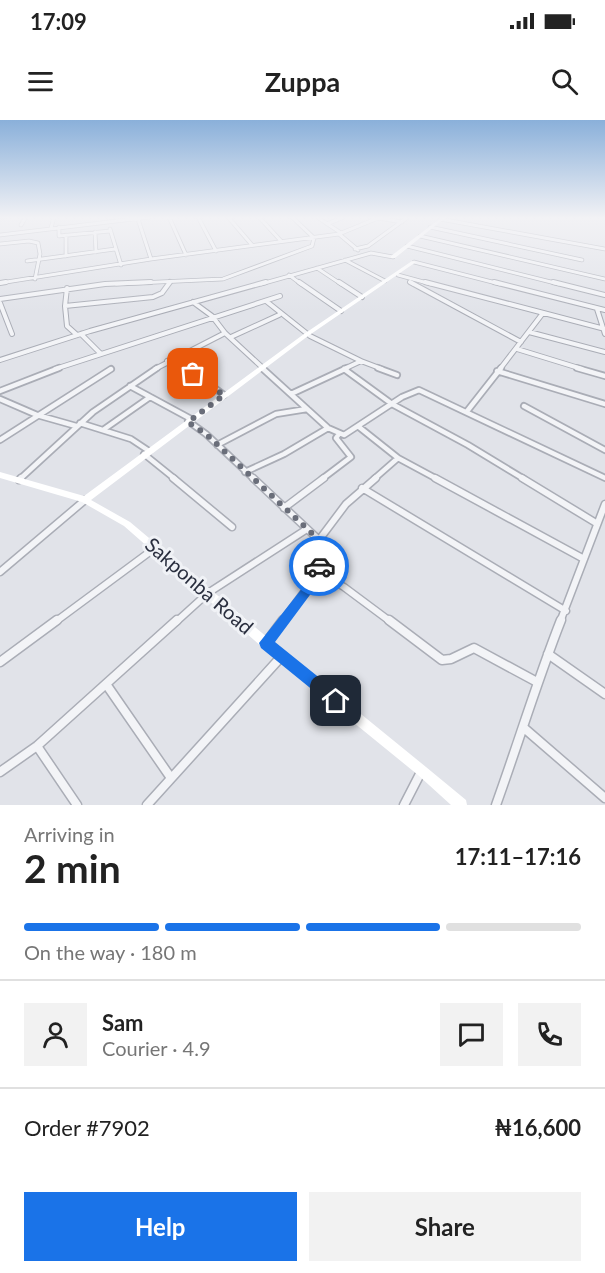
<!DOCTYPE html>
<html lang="en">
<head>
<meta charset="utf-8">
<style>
  body { margin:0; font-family:Lato,sans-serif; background:#f2f2f2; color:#222; height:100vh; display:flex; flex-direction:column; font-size:22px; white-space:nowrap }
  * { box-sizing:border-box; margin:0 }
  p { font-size:20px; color:#767676 }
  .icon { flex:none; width:33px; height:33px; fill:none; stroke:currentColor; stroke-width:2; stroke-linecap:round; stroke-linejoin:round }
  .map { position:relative; height:685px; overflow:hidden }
  .sheet { display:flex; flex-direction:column; background:#fff; flex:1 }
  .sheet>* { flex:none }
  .pin { position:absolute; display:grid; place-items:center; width:51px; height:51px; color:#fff; margin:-26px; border-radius:12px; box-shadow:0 3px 9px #0006 }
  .courier { position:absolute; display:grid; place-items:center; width:60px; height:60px; margin:-30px; border:4px solid #1a73e8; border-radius:50%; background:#fff; color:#222; box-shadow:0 2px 8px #0007 }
  .overview em { font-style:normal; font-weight:700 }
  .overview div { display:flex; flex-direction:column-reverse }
  .overview { display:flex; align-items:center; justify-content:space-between; height:102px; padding:0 24px }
  h1 { font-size:39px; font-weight:700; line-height:45px }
  .bar { display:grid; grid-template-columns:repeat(4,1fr); gap:9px 6px; align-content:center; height:72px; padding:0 24px }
  .bar i { height:8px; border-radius:4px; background:#e0e0e0 }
  .bar .current { background:#1a73e8 }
  .bar p { grid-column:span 4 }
  .line { display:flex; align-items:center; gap:15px; padding:0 24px; border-top:2px solid #e0e0e0 }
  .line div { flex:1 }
  .round { display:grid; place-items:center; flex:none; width:63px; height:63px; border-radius:0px; background:#f2f2f2 }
  .button { display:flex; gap:12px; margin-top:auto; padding:12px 24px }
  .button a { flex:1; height:69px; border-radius:0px; background:#1a73e8; color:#fff; font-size:24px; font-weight:700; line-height:69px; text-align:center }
  .button a+a { background:#f2f2f2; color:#222 }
  .status { display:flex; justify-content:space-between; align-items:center; height:42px; padding:0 30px; background:#fff; direction:ltr }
  .status svg { height:16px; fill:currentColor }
  header { display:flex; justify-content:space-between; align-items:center; height:78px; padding:0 24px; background:#fff; font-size:27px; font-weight:700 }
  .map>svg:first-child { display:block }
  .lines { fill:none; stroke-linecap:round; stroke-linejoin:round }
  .street-far4-casing { stroke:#aaadb6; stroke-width:4.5 }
  .street-far3-casing { stroke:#aaadb6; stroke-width:6 }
  .street-far2-casing { stroke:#aaadb6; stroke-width:8 }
  .street-far1-casing { stroke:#aaadb6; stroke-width:9 }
  .street-casing { stroke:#aaadb6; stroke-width:11 }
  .street-far4 { stroke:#f3f4f7; stroke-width:3 }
  .street-far3 { stroke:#f3f4f7; stroke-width:4 }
  .street-far2 { stroke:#f3f4f7; stroke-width:4.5 }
  .street-far1 { stroke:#f3f4f7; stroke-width:6 }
  .street { stroke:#f3f4f7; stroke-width:8 }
  .secondary { fill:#fff; fill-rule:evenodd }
  .route { fill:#1a73e8 }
  .done { stroke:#6a6e7a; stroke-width:6; stroke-dasharray:0 10.8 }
  .labels { text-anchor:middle; stroke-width:6; stroke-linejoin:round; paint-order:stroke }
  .near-street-label { font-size:20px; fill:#2a2f3f; stroke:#f0f2f6 }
</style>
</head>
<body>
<div class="status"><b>17:09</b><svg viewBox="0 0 49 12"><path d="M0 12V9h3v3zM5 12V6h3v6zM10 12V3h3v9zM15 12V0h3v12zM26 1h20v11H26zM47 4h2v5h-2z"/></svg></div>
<header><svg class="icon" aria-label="menu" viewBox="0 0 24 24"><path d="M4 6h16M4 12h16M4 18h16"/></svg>Zuppa<svg class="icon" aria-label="search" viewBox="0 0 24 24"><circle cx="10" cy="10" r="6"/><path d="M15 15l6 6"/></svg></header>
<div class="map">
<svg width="605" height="685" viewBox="0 0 605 685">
  <rect width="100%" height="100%" fill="#e1e3e9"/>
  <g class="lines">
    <defs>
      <path id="street-far4" d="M0,97h5
        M140,97l-2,2 13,40
        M169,97l17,38
        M198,97l18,34
        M228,97l24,28
        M259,97l22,24
        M317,97l24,16
        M378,98l24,4
        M440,99l165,30
        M327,104l17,-7
        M21,105l5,-8
        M59,107v9l51,-5
        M430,107l152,33
        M51,108l3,-11
        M110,109l11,36
        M95,112l1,20
        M339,114l19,16
        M0,115l150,-18
        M66,115v21
        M420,116l185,43
        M0,124l29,-3 9,2 2,11 -5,25
        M407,126l152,38
        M355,129l13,-3 40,-29
        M345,140l40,21
        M27,141l88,-12
        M414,142l86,22
        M317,148l24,16
        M289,155l12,9
        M398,155l33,9
        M410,162l3,2
        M0,163l151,-24 188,-25 39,-16 -7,-1
        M116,164l107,-5 89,-33 2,-8 -22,-21
        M261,164l110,-31 22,4"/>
      <path id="street-far3" d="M299,162l42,29
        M339,162l23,15
        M410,162l111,60
        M425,162l180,47
        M494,162l111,28
        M553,162l52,13
        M0,163l6,-1
        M67,168l-2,18 88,-9 9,-4 8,-11
        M0,179l105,-15 46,-2
        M266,181l44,35 51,25
        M193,182l19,14 13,17 39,36
        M0,183l12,31
        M65,186l2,20 10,9
        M597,189l8,25
        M529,212l76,20
        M81,214l20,20
        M231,217l48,-22
        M517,229l65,20
        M0,240l90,-29 176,-49
        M167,241l15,8
        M55,249l225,-73
        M155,249l70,-36
        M344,249l17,-8 21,8
        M500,249l43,-56"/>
      <path id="street-far2" d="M179,248l26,13 19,14
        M262,248l66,60 16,7 58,-38 17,-7 186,88
        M378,248l19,7
        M577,248l28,8
        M344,249l48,35 76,41 56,34
        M497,251l108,33
        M130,266l61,33
        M0,271l59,-23
        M291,274l56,-26
        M0,279l37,16 39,11
        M524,286l81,44
        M468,290l33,-42
        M188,301l18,13 48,45
        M80,303l51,16 18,12
        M359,307l39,31 39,21
        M103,310l47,-33
        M0,320l111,-71
        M217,325l59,-31 31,-5
        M144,334l31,25
        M245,352l39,-18 44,-26
        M20,359l73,-67 64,-44
        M322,359l29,-22 -15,-19 3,-4
        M374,359l24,-21"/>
      <path id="street-far1" d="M173,358l59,49
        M253,358l66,62
        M435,358l149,81
        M522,358l74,45
        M19,360l2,-2
        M362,368l204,123
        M284,388l40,-30
        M0,452l85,-72
        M319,452l25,15 47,35
        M55,502l100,-74
        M176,502l32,-29 99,-64
        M282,502l37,-50v-32l27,-36 30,-26
        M560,502l45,-118"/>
      <path id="street" d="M389,500l53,40 9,-1 23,-11 63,34
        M266,523l17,-23
        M548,534l57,40
        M0,542l57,-42
        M106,564l65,94
        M524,608l81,70
        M37,626l40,59
        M0,652l37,-26 140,-126
        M147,685l134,-148
        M404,685l17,-33
        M496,685c22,-61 41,-124 65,-185"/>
    </defs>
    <use href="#street-far4" class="street-far4-casing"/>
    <use href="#street-far3" class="street-far3-casing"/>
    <use href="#street-far2" class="street-far2-casing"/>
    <use href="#street-far1" class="street-far1-casing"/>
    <use href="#street" class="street-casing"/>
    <use href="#street-far4" class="street-far4"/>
    <use href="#street-far3" class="street-far3"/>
    <use href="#street-far2" class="street-far2"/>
    <use href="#street-far1" class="street-far1"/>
    <use href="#street" class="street"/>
    <path class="secondary" d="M442,97h4l-51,41h-4v-2z
      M412,141l4,1 -108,74 -217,164 39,22 156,131 140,114 40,33 1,5h-16l-33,-30 -140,-114 -154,-135 -42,-24 -82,-24v-6l84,24 220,-162z"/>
  </g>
  <linearGradient id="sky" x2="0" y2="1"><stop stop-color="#8ab0da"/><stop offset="0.51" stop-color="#f2f2f5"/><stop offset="1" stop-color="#f2f2f5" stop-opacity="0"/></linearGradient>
  <rect width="605" height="192" fill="url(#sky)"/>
  <path class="route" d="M319,441l6,5 -1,10 -49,66 67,54 2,5 -2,6 -6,2 -75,-61 -2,-5 48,-61 8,-19z"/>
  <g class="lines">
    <path class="done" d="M193,254l31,21 -36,27 18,12 113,106v26"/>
  </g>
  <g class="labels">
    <g class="near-street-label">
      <text transform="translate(199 466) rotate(41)" y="7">Sakponba Road</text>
    </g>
  </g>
</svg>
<div class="pin" style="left:193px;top:254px;background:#ea580c"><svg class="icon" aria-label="bag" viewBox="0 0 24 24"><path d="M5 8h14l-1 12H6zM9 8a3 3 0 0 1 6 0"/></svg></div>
<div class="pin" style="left:336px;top:581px;background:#1f2937"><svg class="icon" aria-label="home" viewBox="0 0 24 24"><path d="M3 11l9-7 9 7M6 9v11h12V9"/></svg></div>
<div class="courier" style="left:319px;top:446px"><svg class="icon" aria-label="car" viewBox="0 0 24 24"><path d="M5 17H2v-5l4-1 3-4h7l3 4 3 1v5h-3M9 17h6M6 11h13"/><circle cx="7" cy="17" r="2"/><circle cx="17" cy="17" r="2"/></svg></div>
</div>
<section class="sheet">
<div class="overview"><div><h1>2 min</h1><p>Arriving in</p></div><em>17:11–17:16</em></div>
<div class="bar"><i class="current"></i><i class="current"></i><i class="current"></i><i></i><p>On the way · 180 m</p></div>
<div class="line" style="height:108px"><a class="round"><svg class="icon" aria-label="person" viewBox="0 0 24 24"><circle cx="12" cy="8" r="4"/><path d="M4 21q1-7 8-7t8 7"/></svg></a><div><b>Sam</b><p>Courier · 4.9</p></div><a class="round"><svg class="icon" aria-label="chat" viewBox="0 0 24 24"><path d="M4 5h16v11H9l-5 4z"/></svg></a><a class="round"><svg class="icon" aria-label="phone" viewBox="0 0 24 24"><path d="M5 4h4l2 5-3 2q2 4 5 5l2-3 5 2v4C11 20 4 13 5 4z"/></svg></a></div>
<div class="line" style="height:78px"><div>Order #7902</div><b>₦16,600</b></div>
<div class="button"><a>Help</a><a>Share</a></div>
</section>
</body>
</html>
